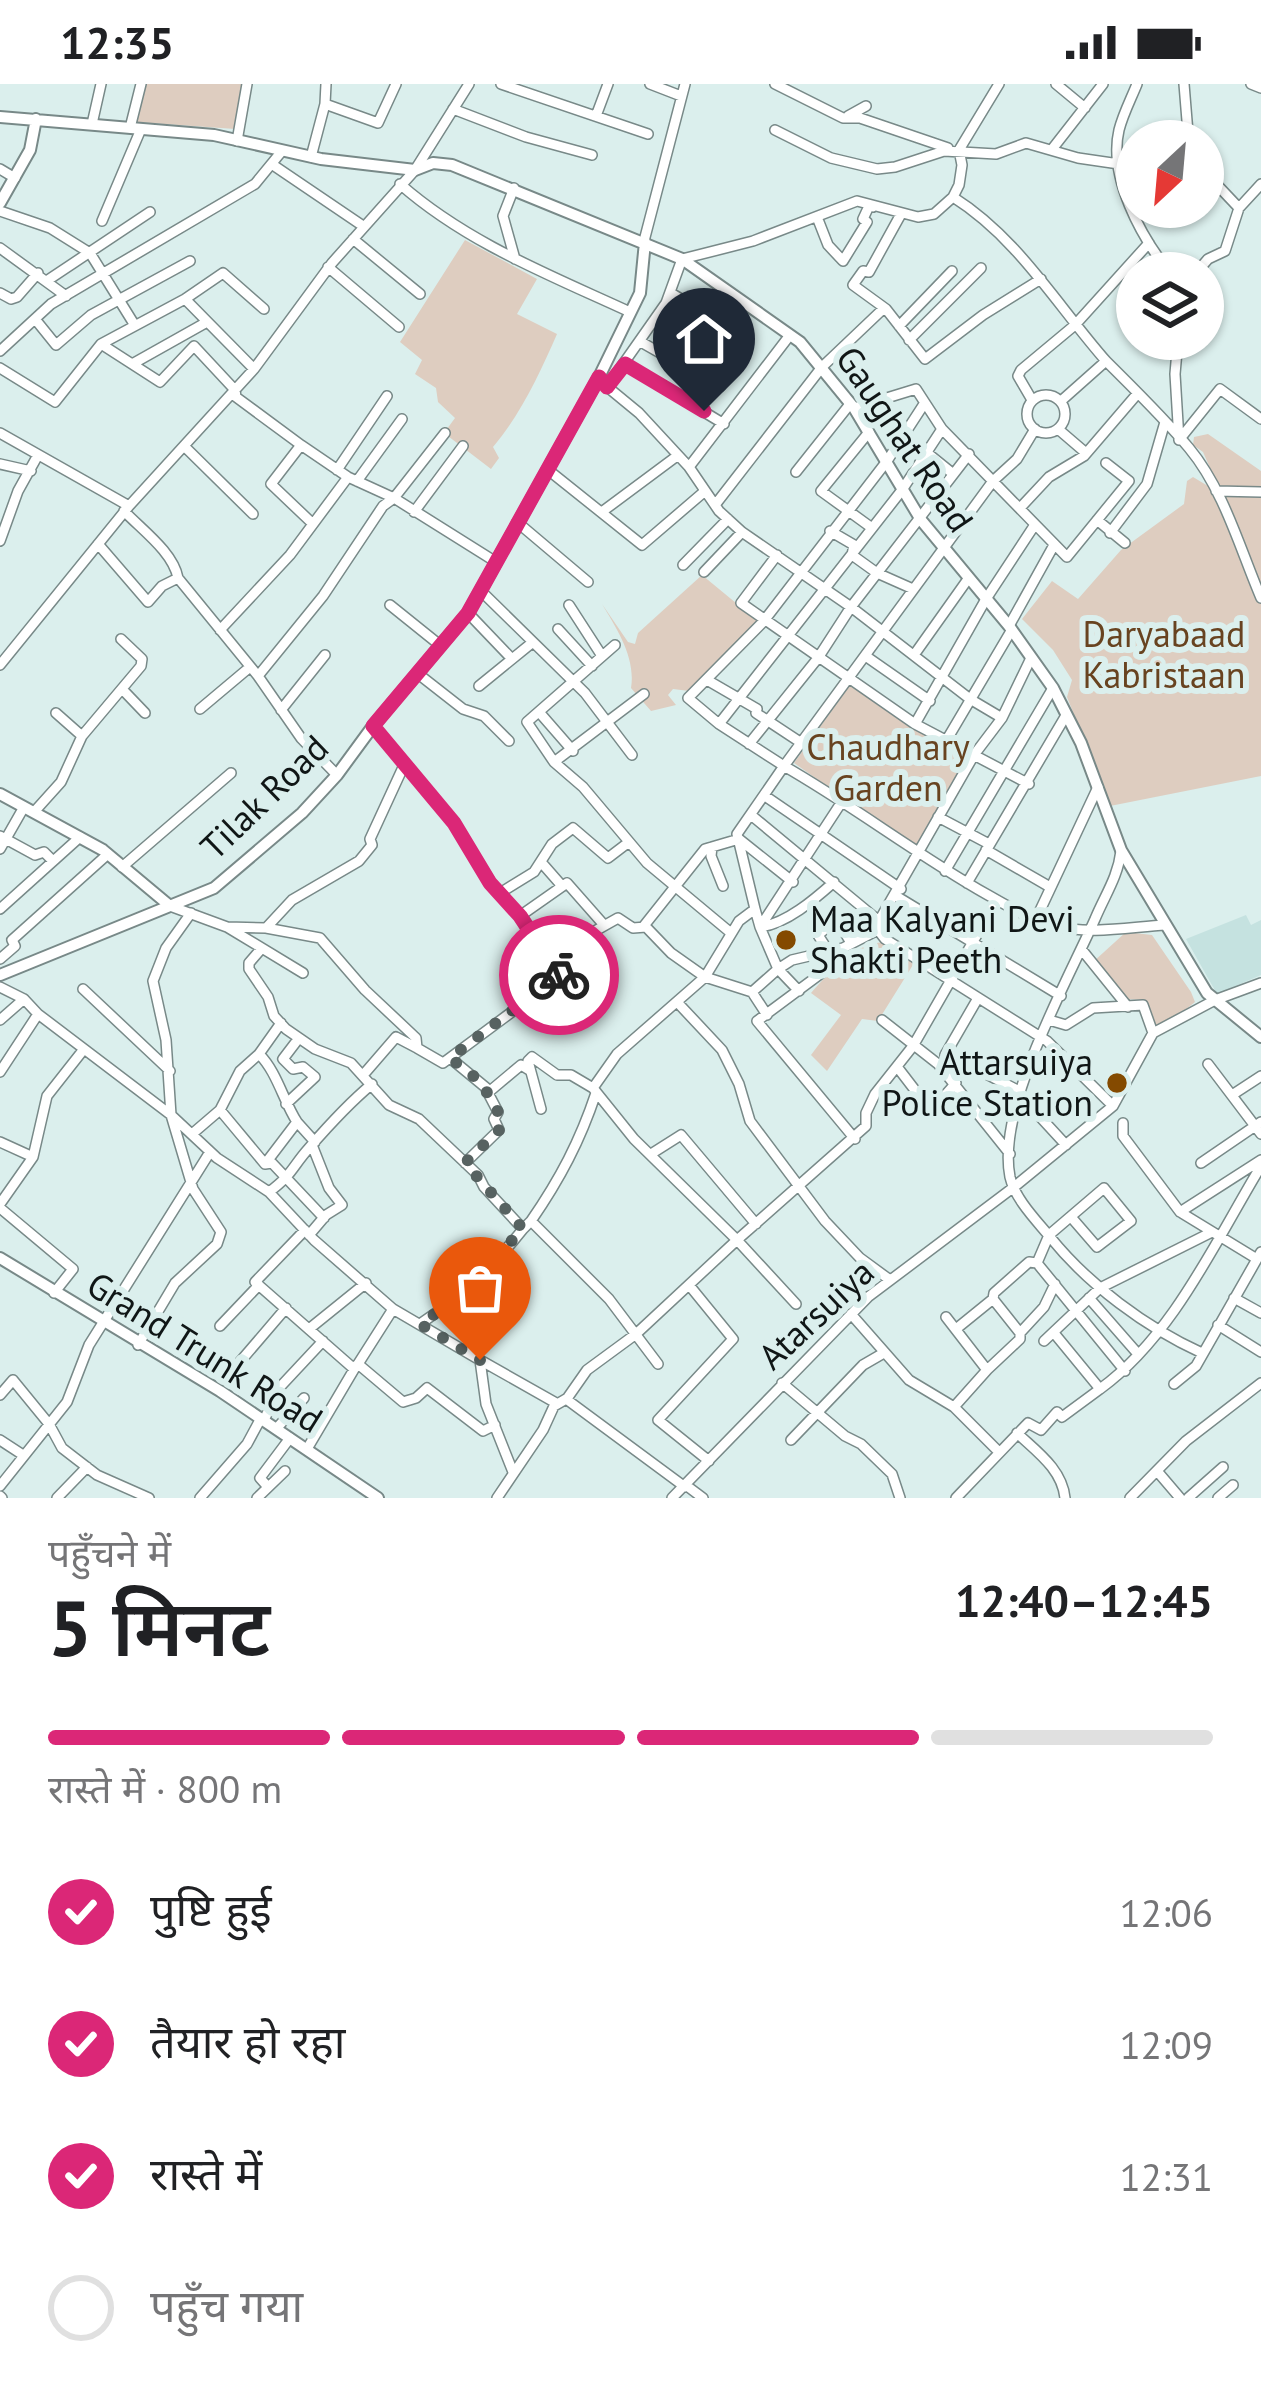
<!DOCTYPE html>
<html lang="hi">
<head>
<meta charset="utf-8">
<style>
  body { margin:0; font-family:"PT Sans","Noto Sans Devanagari",sans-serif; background:#f6f6f6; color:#202124; height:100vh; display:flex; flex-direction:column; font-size:45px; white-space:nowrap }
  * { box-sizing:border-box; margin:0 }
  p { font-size:39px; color:#757577 }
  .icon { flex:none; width:66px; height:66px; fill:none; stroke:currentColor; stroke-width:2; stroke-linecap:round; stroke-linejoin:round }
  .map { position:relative; height:1414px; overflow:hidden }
  .side { display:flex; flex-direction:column; background:#fff; flex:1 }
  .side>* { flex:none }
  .needle { width:78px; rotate:206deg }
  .controls { position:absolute; left:1116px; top:36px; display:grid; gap:24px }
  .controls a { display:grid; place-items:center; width:108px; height:108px; border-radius:50%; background:#fff; box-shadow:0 3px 9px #0004; font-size:60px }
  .pin { position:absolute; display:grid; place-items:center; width:102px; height:102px; color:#fff; margin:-123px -51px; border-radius:50% 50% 50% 0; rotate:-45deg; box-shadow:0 0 12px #0007 }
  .pin .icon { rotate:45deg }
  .courier { position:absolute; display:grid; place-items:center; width:120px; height:120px; margin:-60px; border:9px solid #db2777; border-radius:50%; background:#fff; color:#222; box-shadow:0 3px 15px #0007 }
  .summary em { font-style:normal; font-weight:600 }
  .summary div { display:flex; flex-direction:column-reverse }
  .summary { display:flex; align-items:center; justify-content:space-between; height:204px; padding:0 48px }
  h1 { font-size:78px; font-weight:600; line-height:90px }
  .bar { display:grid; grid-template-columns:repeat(4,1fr); gap:18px 12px; align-content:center; height:144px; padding:0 48px }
  .bar i { height:15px; border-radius:9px; background:#e0e0e0 }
  .bar .selected { background:#db2777 }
  .bar p { grid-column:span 4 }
  ol { padding:0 48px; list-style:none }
  li { display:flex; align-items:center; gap:36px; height:132px }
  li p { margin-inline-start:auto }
  li .icon { padding:12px; border-radius:50%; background:#db2777; color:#fff; stroke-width:4 }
  li:last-child { color:#757577 }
  li i { width:66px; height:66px; border:6px solid #e0e0e0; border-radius:50% }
  .status { display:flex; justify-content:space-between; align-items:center; height:84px; padding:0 60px; background:#fff; direction:ltr }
  .status svg { height:33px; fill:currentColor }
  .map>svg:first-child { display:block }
  .built { fill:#c5e2e0 }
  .green { fill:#decdc0 }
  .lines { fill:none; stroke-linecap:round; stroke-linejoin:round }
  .minor-casing { stroke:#788988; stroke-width:12 }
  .major-casing { stroke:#788988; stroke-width:14 }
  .minor { stroke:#fff; stroke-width:9 }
  .major { stroke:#fff; stroke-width:10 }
  .done { stroke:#576261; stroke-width:12; stroke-dasharray:0 21.6 }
  .route { stroke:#db2777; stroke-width:15 }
  .poi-dot { fill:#844a00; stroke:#dbefed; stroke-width:4.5 }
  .labels { text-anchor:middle; stroke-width:12; stroke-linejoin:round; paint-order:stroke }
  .street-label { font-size:36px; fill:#101616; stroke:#dbefed }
  .park-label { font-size:36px; fill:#684320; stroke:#dbefed }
  .poi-label { font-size:36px; fill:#101616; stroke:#dbefed; text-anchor:start }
</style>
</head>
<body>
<div class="status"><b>12:35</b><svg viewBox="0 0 49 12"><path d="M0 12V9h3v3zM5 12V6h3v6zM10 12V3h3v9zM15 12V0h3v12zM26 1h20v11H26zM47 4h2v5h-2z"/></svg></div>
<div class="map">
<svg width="1261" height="1414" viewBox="0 0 1261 1414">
  <rect width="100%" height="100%" fill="#dbefed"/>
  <path class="built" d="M1246,831l5,10 10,-5v55l-44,19 -31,-55z"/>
  <path class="green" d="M145,0h98l-8,45 -99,-7z
    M465,156l72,39 -20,35 40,20c-17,39 -36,80 -64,113l6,11 -8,11 -47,-36 11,-15 -17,-16 -2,-14 -21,-14 7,-14 -22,-18z
    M1208,350l53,37v113l-58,-132 -10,-7 1,-8z
    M1193,393l25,15 43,106v178l-151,30 -43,-109 5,-17 -19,-30 -31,-31 30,-38 26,18 43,-49 63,-46 3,-23z
    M702,491l57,47 -70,69 -16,-2 -5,6 8,10 -25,6 -20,-23c5,-30 -14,-59 -29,-84l26,38 7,2 3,-11z
    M850,601l119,72 -54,91 -121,-85z
    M1126,848l26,3 39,57 4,10 -25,20 -17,4 -8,-26 -22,-1 -30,-37z
    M883,858l33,18 -38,61 -16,-2 -35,52 -16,-16 30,-40 -30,-22c23,-25 37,-46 72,-51z"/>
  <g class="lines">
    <defs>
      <path id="minor" d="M501,0l147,50
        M650,0l31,12
        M775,0l68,34h17l88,30
        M1056,0l29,24
        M1137,0c-6,15 -14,30 -18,46 -11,47 22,107 51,143
        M1184,0l4,49 -3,8
        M1251,0l10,4
        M325,20l53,19 18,-39
        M453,25l73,28 66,18
        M596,32l12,-32
        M848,32l18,-10
        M92,40l9,-40
        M130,44l11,-44
        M775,46l56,28 46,11 18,-2 49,-16 52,3 30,-11 52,15 41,6
        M237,57l10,-57
        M1053,64l50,-64
        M311,73l14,-53 1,-20
        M273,81l90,61
        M0,85l15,9
        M1203,86l36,38
        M400,100c67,59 150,91 230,128
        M514,104l-11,28 12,43
        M953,113c65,41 103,107 153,164
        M0,127l50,17 40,25 44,71
        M901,130l-32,58 -6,-1 -10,14 33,24 39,50 58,-44 58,-36
        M817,133l11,28 15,16 24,-39 -4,-3 6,-13 4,1
        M102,137l39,-92
        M353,155l67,55
        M644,157l41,-157
        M0,164l66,48
        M328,183l71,60
        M1196,189l12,-14 17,-8 14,-43 22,-24
        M48,196l102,-68
        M0,209l11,6 6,-2 21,-24
        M671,209l51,31
        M185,215l69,70
        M35,235l21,26 35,-30 99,-54
        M654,238l51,31
        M899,242l53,-55
        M1178,255l-3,35 4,66
        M909,256l72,-72
        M641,258l79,45 22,-33
        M101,260l59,38 34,-36 41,44 1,7 65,48 -30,39 42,40
        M0,267l51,-47 204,-120 27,-33
        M134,279l73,-41
        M625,280l99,60
        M0,284l55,34 46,-58 84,-45 38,-26 41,36
        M695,288l41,-73
        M605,301l34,28 50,54 30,44 23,21 109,75 119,92 32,19
        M607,303l59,-84 16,-44 71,-18 104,-40 61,16 16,-3 19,-17 6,-12 3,-20 -3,-15 40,-66
        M1027 330a19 19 0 1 1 38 0a19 19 0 1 1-38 0Z
        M1032,316l-14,-24 3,-6 54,-45 74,-82
        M1061,317l45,-40c28,28 58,57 83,87 35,42 51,101 72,150
        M854,324l62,-19 26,40 125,128 62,-76 -23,-18
        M1035,345l-18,30 -24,22 -209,285c70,40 133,89 204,129 20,11 44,26 67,31 35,9 75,1 111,-1
        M1058,345l28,24
        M869,348l-48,59 51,37
        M0,349l129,73
        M1179,356l41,-51 41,30
        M301,361l47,32 46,21 102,64
        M184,362l69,68
        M926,368l26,21
        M0,380l31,7
        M689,383l101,-132
        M547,385l95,76 63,-54
        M337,386l50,-74
        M796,388l54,-68
        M357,397l45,-62
        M1216,407l45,1
        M715,421l107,-138 61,-58
        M1020,424l29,-31 35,-21 54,-63
        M124,427c18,19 49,41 54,67
        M603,427l74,-55
        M414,428l49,-66
        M1097,436l28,23
        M517,438l71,60
        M830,447l24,14 -2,10 25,18 36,16
        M1110,449l37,-49 18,-62
        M0,457l18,-50 20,-36
        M98,460l50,58 14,-16 16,-8 80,98 43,62 36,37
        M777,471l-36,48 174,121 114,60
        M683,481l45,-46
        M704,488l38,-40
        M480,506l105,103 47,62
        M390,521l51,41
        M569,521l33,51
        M468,529l44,46
        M1009,542l45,-81
        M558,545l34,37
        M220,546l70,-75 58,-78
        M615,561l-88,77 27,40 29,25 64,76 84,70
        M914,571l54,-76
        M867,573l63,44
        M0,581l129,-159 125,-137 78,-106 83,-93 54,-86
        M417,589l46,36 21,7 25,25
        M258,592l65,-80 60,-90 11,-8 51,-65
        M707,596l50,29 -1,4 47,31
        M479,602l54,-44
        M122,605l23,24
        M200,625l50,-42
        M281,626l44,-55
        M539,628l34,39
        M719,640l183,-234 40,-61
        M915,640l71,-125 48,-73
        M373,642l81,97 37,60 29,33 27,42 71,-40 15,10 13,-1 25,26 34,24 34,-56 16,-12 5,18 83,-127
        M82,652l59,-70 1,-7 -21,-20
        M946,657l65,-110
        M749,660l69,-86 33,-51 118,-153
        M554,678l90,-68
        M765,712l136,93
        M34,728l27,-30 21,-46 -26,-23
        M751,731l128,106
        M938,733l51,27
        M0,752l35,19 9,-3 9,9
        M712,763l-1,9 12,30
        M0,765l24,-42
        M986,766l64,37
        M1121,767c-3,26 -16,44 -26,68 -28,63 -99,189 -85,258 5,22 26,43 40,60 39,48 95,90 152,116
        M541,778l21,24
        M122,783l109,-94
        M945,787l108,-183
        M834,798c-19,17 -48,42 -74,45l18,42 14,-9 51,-12
        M967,799l98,-166
        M500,809l34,-21 18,-28 21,-16 35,30 21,-16
        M896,812l165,100
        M170,822l57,21 39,1 54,10 45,52 51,48 1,10 26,15 116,-86 -12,-19
        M0,825l80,-72
        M755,825l-18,-75 47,-68 -65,-42 -31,-26 75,-76 124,-161 37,-57
        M520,832l47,-33 37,42
        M1036,835l62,-132
        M227,843l76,46
        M643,843l62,-78 34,-10 54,43
        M266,844l26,-28 67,-39 13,-16 -2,-6 35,-76
        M878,846l7,9 162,102 66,65
        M261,865l-12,14v6l19,28 6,19 12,13 29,20 36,14 38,42 30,14 59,56 6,12 39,42 8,-8 78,78 49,65
        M827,865l-9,-14 13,-11 8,-1 12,20
        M1082,866l46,57
        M0,875l15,-13 -3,-6 96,-86
        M0,903l24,12 14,15 133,101 46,43 52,34 45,48 79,69 87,51 6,44 27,68
        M83,905l87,82
        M752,908l26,-23 21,22
        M677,918l45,48 17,34 11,37 75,100 35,37 30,22
        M0,936l24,-21
        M882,936l56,44 72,90
        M1049,936l17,5 27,-17 50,-3 10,28
        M946,969l75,39
        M259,970c18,18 24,46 38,68
        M945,971l33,-57
        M450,974l40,33 31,-26 8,5
        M1208,980l53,70
        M898,984l33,43 25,-28
        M0,988l38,-58
        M364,990l32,-37 21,11
        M593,1004l24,-34 88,-77 47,15 15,23
        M1020,1011l46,50
        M1232,1011l29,-19
        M286,1020l29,-27 -12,-10 -10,2 -10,-10 16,-21
        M541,1025l-13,-48 4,-4 25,18h14l22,13 41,51 103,101 129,-114v-13l9,-19 38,-48 84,-146
        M220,1026l20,-39 19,-17 22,-31
        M1123,1039v13l57,76 77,47
        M192,1050l28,-24 45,54 7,-1 52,55
        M855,1055l-98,-118 66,-49 20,-24 35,-18 1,-9 95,-166 28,-37 28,-58
        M0,1058l33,15
        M651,1070l30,-19 75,89
        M465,1079l34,-33 -5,-11 4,-7 -12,-23
        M1201,1079l60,-41
        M265,1080l32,-42 18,20
        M269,1108c24,-18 23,-25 40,-44 20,-23 40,-45 63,-64
        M0,1120l33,-47 14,-61 37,-47
        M0,1124l73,61 -19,24
        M1180,1128l81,-52
        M531,1137c29,-42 49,-80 65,-128
        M305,1146l-50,52 98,86 5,-4 45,38 13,-4 11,-10 56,43 12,-6
        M309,1151l17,-20 16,-10 -13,-17 -17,-43
        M1037,1179l88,108
        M689,1201l44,54 -75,81 51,41
        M1089,1214l49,56
        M1234,1214l27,15
        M851,1230l58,66 45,27 45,45
        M946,1233l41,53 -33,37
        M420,1240c39,-26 73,-57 103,-95
        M1218,1241l43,27
        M220,1242l39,-41
        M309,1245l57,-46
        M956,1245l37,-30
        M1020,1249l-27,-34 1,-6 35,-31 8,1 12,-28 55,-47 27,33 -34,26 -26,-30
        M1054,1249l46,56c73,-53 115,-147 161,-223
        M1044,1257l56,-53 112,-56
        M138,1261l37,-62 42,-39 4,-12 -28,-43 -22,-74 -5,-75 -13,-59 13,-33 25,-35
        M480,1276l76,43
        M358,1280l35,-55
        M233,1286l53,-62
        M987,1286l33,-31v-6l24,-26 11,-23
        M782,1299l63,53 16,8 31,30 8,24
        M1174,1300l22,-18 65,-114
        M0,1311l13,-15 36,44 13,24 35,27 52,23
        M566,1316l21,-30 49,-36 101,-94 59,64
        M264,1336l16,-33 43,-46
        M276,1345l28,-31
        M1017,1349c20,19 45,36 48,65
        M0,1356l23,15
        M791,1356l72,-75 19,-11
        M307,1365l49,-83
        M1157,1387l23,27
        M0,1402l67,-84 22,-57 121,-193
        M687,1402l16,12
        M268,1403l-8,-9 30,-40
        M0,1412l2,2
        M57,1414l30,-31
        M200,1414l47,-54 14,-26
        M257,1414l28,-27
        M497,1414l46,-68 11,-24 12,-7 119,88
        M672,1414l196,-201 146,-110 99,-81 40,-73 62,-33 46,-17
        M956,1414l72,-75 13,7 16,-18 5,5 38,-28
        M1130,1414l56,-57 75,-58
        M1188,1414l35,-31
        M1218,1414l15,-13"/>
      <path id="major" d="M0,33l214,18 107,24 94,11 18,-7 19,2 230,94 118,83 54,66 67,112 88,106 44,62 28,55 40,107 86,143 54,44
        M0,119l30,-53 6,-31
        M0,710l103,56 67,56
        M0,891l214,-87 88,-75 35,-38 36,-49 95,-113 131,-236 41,-84 5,-51
        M0,1174l220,133 158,107"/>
    </defs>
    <use href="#minor" class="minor-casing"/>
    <use href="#major" class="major-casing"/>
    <use href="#minor" class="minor"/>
    <use href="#major" class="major"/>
  </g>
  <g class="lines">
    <path class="done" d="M480,1276l-60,-36 35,-24 68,-71 -58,-66 34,-33 -5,-12 4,-6 -17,-30 -31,-24 109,-83"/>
    <path class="route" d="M559,891l-39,-59 -30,-33 -36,-60 -81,-97 95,-113 131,-236 8,10 18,-23 79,47"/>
  </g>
  <g class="poi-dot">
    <circle cx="786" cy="856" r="12"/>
    <circle cx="1117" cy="999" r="12"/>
  </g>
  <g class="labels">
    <g class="street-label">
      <text transform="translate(905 355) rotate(56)" y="13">Gaughat Road</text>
      <text transform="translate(264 713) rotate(-44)" y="13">Tilak Road</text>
      <text transform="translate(816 1230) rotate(-43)" y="13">Atarsuiya</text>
      <text transform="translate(205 1268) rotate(32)" y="13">Grand Trunk Road</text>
    </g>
    <g class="park-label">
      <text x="1164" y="563">Daryabaad<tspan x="1164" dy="41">Kabristaan</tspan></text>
      <text x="888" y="676">Chaudhary<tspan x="888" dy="41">Garden</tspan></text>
    </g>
    <g class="poi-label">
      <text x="810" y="848">Maa Kalyani Devi<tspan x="810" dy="41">Shakti Peeth</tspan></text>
      <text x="1093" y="991" text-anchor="end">Attarsuiya<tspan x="1093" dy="41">Police Station</tspan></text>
    </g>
  </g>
</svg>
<div class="controls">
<a><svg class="needle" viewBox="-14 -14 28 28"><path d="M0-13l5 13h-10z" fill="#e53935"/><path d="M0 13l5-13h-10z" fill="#757577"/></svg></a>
<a><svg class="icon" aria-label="layers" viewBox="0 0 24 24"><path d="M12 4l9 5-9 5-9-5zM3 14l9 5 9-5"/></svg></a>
</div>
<div class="pin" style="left:480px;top:1276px;background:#ea580c"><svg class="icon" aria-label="bag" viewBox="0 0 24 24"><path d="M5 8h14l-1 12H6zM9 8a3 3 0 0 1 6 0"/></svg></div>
<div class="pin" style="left:704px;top:327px;background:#1f2937"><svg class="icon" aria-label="home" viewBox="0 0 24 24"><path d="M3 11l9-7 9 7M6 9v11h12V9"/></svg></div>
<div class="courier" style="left:559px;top:891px"><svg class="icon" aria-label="bike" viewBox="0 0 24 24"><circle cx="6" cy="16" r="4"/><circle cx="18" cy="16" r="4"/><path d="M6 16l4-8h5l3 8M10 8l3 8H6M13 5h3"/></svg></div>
</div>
<section class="side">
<div class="summary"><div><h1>5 मिनट</h1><p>पहुँचने में</p></div><em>12:40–12:45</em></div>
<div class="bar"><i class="selected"></i><i class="selected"></i><i class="selected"></i><i></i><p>रास्ते में · 800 m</p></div>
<ol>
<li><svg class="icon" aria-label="check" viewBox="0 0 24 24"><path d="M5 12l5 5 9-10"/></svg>पुष्टि हुई<p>12:06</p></li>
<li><svg class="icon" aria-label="check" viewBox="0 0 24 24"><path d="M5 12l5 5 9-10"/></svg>तैयार हो रहा<p>12:09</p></li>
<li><svg class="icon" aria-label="check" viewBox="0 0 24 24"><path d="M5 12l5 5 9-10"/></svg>रास्ते में<p>12:31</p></li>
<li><i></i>पहुँच गया</li>
</ol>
</section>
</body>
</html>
